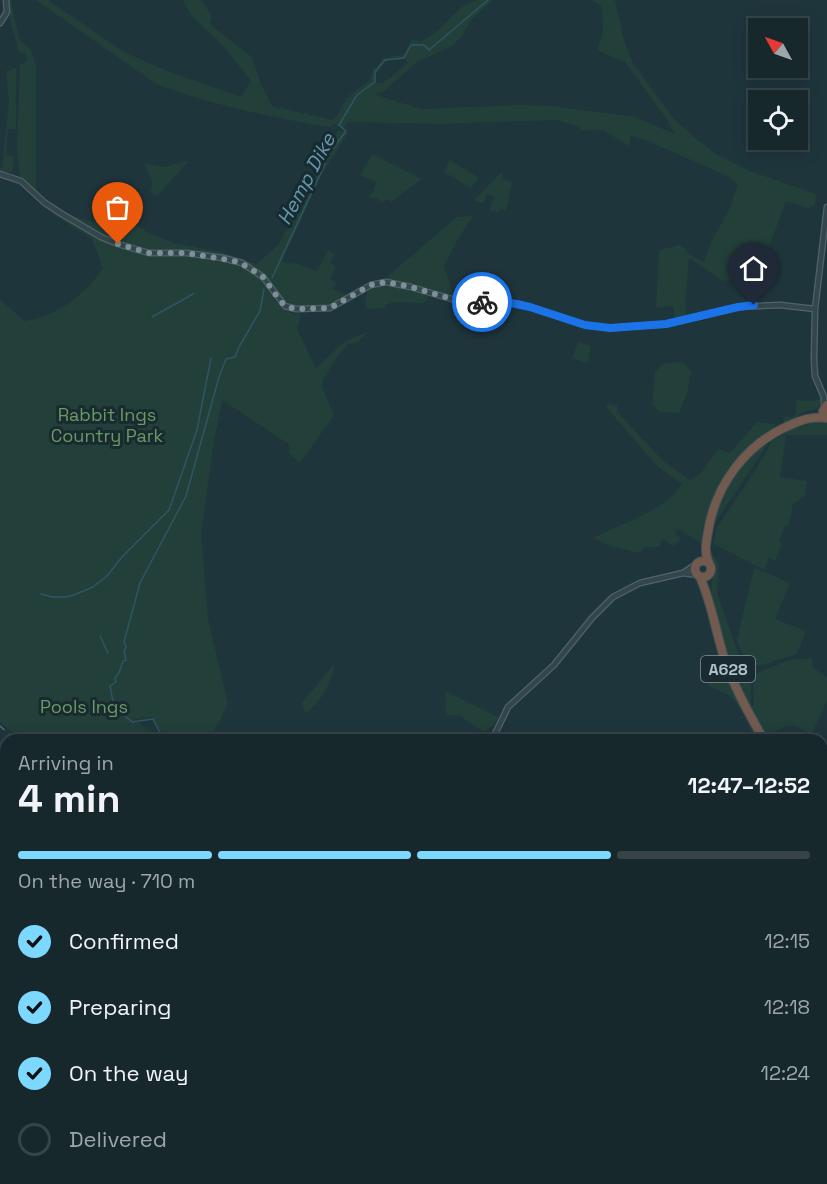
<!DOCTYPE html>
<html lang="en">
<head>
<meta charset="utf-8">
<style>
  body { margin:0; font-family:"Space Grotesk",sans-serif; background:#243439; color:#f1f3f6; height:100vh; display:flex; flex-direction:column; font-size:22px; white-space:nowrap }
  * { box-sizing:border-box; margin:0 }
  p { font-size:20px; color:#9ea6aa }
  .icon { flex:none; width:33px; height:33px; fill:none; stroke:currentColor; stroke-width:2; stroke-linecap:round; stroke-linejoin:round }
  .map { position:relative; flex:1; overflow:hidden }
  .panel { position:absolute; left:0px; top:734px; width:828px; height:452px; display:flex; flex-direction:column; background:#17282d; border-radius:18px 18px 0 0; box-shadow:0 3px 15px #0003,0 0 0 2px #364449 }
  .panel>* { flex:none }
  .needle { width:39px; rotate:310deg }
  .controls { position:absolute; left:748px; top:18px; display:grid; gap:12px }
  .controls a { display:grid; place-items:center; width:60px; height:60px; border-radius:0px; background:#17282d; box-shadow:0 3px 15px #0003,0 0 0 2px #364449; font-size:30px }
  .pin { position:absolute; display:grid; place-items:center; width:51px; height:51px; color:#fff; margin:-62px -26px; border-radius:50% 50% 50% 0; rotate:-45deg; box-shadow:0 0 6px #0007 }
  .pin .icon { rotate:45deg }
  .courier { position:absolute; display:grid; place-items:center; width:60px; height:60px; margin:-30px; border:4px solid #1a73e8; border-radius:50%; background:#fff; color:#222; box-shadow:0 2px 8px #0007 }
  .summary em { font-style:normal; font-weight:600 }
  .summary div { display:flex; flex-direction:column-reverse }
  .summary { display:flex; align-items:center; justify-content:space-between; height:102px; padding:0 18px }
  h1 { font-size:39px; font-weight:600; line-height:45px }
  .bar { display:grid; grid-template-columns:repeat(4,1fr); gap:9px 6px; align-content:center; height:72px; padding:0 18px }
  .bar i { height:8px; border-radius:4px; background:#364449 }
  .bar .current { background:#7cd8ff }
  .bar p { grid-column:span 4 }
  ol { padding:0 18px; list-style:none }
  li { display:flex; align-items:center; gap:18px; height:66px }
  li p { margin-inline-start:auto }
  li .icon { padding:6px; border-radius:50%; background:#7cd8ff; color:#111; stroke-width:4 }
  li:last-child { color:#9ea6aa }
  li i { width:33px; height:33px; border:3px solid #364449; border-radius:50% }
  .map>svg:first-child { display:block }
  .green { fill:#223f39; fill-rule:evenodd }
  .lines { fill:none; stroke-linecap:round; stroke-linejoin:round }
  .stream { stroke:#2f5563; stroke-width:1.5 }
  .minor-casing { stroke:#51636a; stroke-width:7 }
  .highway-casing { stroke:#3e5057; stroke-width:10 }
  .minor { stroke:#33464c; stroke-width:4.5 }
  .highway { stroke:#735a4f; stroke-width:8 }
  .rail { stroke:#556b74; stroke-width:1.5; stroke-dasharray:6 6; stroke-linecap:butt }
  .done { stroke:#7c9097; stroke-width:6; stroke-dasharray:0 10.8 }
  .route { stroke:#1a73e8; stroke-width:8 }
  .labels { text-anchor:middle; stroke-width:6; stroke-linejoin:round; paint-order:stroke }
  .shield { fill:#192a31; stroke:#81949b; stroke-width:1.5 }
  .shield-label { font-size:16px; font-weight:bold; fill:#aec1c8 }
  .park-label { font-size:18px; fill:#689c63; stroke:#192a31 }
  .water-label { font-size:20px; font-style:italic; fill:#6399ab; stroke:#192a31 }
</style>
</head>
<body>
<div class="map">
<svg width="827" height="1184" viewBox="0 0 827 1184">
  <rect width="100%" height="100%" fill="#1f353c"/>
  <path class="green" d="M7,0h4l8,39 12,11 5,16v123l9,11 -25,-23 -3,-26 3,-87 7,-2 -1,-8 -7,-2 -7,-24z
    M36,0h12l76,52 38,17 79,28 10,-16 -26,-33 -34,-33 -8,-15h18l11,16 -2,7 3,4 39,30 9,27 11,22 60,14c8,-4 8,-13 14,-20 6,-8 15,-14 23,-18l5,-15 2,1 7,-10 20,-3 10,-16 6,3c23,-7 35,-38 59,-42 5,0 10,0 15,0l-22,20 -9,16 -10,10 -35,16 -34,30 -7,1 6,4 39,12 101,-4 31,1 81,11 41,17 -7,-13 -43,-59 -28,-12 6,-18 -1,-26 -10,-6h23l9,40 9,23 41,56 19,17 23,18 34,17 66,23 -1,10 -7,4 -22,-7 -28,76 -35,4 -34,-23 -4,46 2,14 -12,2 -2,-14 -17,2 3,-58 21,-5 6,4 1,4 17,9 7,-20 18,-32 9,-26 -11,-8 -81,-36 -15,-4 -2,10 -26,-16 -23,1v-4l-23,-7 -118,4 -91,-2 -5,7 -9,-5 -5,3c-58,-10 -118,-22 -173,-43zM405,58l3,5 -25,20h-8l2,-11 8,-11z
    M16,68v61h-8l-2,26 8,1 -1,16h-13v-4h2l7,-66 -3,-31z
    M338,130l10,3 -26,41 -40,87 10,3 1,-2 24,9 11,-21 7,4 -5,9 6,4 -6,12 7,3 -4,7 17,8c-20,11 -57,16 -73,-3l-3,6 19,14h8l-4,15 19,39 28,-26 25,-11 -11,11 -10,2 -10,12 -15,23 -1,8 12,28 -34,48 -11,-10 1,-8 -68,-45 -9,47 -12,87 7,85 20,85 -18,35h-24l-7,-6 -16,2 -11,-18 -19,2 29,20h-141l-21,-17v-423l24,22c32,-4 62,-27 79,-53l-11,-29 -36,-23 -28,-25 38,27 7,-2 30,9 15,-3 15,1 16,10 25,10 47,9 36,12 22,-20z
    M372,154l50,25 -31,23 -3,-3 -7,4 -4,-5 -3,2 -5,-4 6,-6 -2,-2 4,-5 -17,-8z
    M450,160l29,18 -8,10 -27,-16z
    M187,161l1,1 -31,34 -6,-3 1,-11 -8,-19 20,4z
    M501,173h2l-1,6 10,3 -6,29 -6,-2 -1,4 -10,-3 5,-13 -7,-3 -4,10 -9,-4z
    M473,216l-14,21 -15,29 11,34 -69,-18 3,-7 68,-58z
    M380,285c12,0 43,4 49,13l-6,5 -30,-1 -7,3 -1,3 -20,1 2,-17z
    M468,304l32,1 -13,24 -4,-3 3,-6 -4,-7 -13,9 -6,-13z
    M578,342l13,4 -3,17 -16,-5z
    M680,362l5,2 6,7 -3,19 -9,23 -19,-1 -8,-8 3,-33 8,-7z
    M822,399l-5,10 -13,3 -20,12v-7h9l3,-4 1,-13 13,1z
    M608,404l10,2 -1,5 46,50 27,19 11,-7 17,-24 12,4 27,-31 18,2 -2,7 -42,37 -29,79 -3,-5 -21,-13 -3,4 6,5 -7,8 -12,-7 -3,8h-15l-4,6 -31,-7 -16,-8c27,-14 72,-27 89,-54l-25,-18 -51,-59z
    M816,419l11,4v12h-41l-6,42 27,4 -2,15 -12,8 -4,21h-3l-7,15 3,4 -7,17 -6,-3 -5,12 -50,-26 2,-15 39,-58 17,-30 18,-11 19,-6z
    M771,439l-60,90c9,-39 29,-66 60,-90z
    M710,550l9,14 -2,29 22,63 16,11 -21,6 -12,-34 -11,-48 3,-25 -6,-12z
    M754,568l36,15 -15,36 31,12 -9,23 -39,12 -15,-10 -6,-16z
    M812,658l1,10 14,9v23l-16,36c-19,-16 -25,-11 -45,0l-15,-28 3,-3 -1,-30 36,-15z
    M335,663c-5,21 -12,37 -29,50l-5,-9z
    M751,674v31l-2,1 -12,-27z
    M730,681l31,58h-6c-7,-14 -12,-31 -24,-42 -8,-7 -19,-6 -24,-15z
    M445,691l53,26 -4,8 -11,7 -24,-17h-13z
    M0,927l6,8v48l-6,11z
    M822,1092l5,6v86h-6l-11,-5h12z
    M216,1179h121l-1,5h-120z
    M396,1179h124l10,3 2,-3h154l1,5h-263z"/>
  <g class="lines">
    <path class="stream" d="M272,278l59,-127 15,-20 -7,-6 18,-30 18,-13v-10l10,-12 19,-2 7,-13h13l5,5 59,-50
      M152,317l41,-23
      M41,594l11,3h13l9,-2 19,-8 14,-11 15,-19 47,-47 28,-80 14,-72
      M100,636l8,17
      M183,740l-6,-6 -15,3 -9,-18 -21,3 -18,-15 -4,-21 6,-4 -1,-4 4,-5 4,-12 3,-1 -2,-9 2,-4 -2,-5 16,-59 46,-87 33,-119 7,-18 9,-2 4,-10 21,-36 4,-22
      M0,990l6,-12
      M822,1089l5,4
      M724,1184l4,-5"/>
    <defs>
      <path id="minor" d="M0,23l7,-11 -1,-12
        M0,174l21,7 24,22 17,11 39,23 17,7 31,9h38l36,5 19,5 21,14 22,29 11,3 34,-1 41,-23 15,-3 25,5 44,13 65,4 65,21 25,3 56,-4 72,-17 42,-2 35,4
        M824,408v-11l-9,-21 -1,-16 1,-51 12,-102
        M683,573l15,2
        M492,740l16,-33 46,-42 38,-47 21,-21 27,-14 43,-10 12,-8
        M337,1184l1,-5"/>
      <path id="highway" d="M827,418l-4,-7 4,-6
        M695 569a8 8 0 1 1 16 0a8 8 0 1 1-16 0Z
        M709,563c-5,-10 -3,-20 -1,-31 7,-46 37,-87 80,-106 13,-6 24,-10 39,-8
        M700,577c12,27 16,56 25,84 10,28 24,53 39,79
        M822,845l5,9"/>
    </defs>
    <use href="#minor" class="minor-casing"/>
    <use href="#highway" class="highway-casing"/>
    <use href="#minor" class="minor"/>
    <use href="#highway" class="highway"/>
    <path class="rail" d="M0,726l16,14
      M764,1179l3,5"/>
  </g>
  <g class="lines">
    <path class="done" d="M118,244l31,9h38l47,8 14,6 15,10 18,25 7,5 8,2 34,-1 41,-23 15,-3 25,5 44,13 27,2"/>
    <path class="route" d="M482,302h24l24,5 55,18 25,3 56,-4 72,-17 16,-2"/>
  </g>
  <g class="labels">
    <rect class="shield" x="701" y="656" width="54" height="26" rx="4.5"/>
    <g class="shield-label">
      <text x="728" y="675">A628</text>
    </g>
    <g class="park-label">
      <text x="107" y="421">Rabbit Ings<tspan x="107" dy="21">Country Park</tspan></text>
      <text x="84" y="713">Pools Ings</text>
    </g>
    <g class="water-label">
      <text transform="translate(306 179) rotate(-62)" y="7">Hemp Dike</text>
    </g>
  </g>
</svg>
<div class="controls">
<a><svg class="needle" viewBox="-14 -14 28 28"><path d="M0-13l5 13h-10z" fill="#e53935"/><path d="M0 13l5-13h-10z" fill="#9ea6aa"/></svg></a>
<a><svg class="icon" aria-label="locate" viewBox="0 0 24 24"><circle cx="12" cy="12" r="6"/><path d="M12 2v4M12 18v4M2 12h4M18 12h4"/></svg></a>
</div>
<div class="pin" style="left:118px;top:244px;background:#ea580c"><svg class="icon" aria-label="bag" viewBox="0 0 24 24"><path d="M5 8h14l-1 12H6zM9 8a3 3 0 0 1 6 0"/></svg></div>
<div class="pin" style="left:754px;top:305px;background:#1f2937"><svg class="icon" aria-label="home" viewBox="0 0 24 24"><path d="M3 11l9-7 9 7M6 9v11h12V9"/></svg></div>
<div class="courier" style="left:482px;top:302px"><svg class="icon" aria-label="bike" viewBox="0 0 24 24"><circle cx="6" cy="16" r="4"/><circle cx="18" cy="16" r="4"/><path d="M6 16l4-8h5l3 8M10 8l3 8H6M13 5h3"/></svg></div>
<section class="panel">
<div class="summary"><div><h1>4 min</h1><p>Arriving in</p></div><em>12:47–12:52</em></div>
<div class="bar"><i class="current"></i><i class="current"></i><i class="current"></i><i></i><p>On the way · 710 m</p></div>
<ol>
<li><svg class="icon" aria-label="check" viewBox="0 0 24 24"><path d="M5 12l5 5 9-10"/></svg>Confirmed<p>12:15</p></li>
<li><svg class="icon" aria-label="check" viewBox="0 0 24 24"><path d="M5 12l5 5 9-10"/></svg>Preparing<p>12:18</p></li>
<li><svg class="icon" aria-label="check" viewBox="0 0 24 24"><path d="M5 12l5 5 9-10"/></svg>On the way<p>12:24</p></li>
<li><i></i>Delivered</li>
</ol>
</section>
</div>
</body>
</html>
